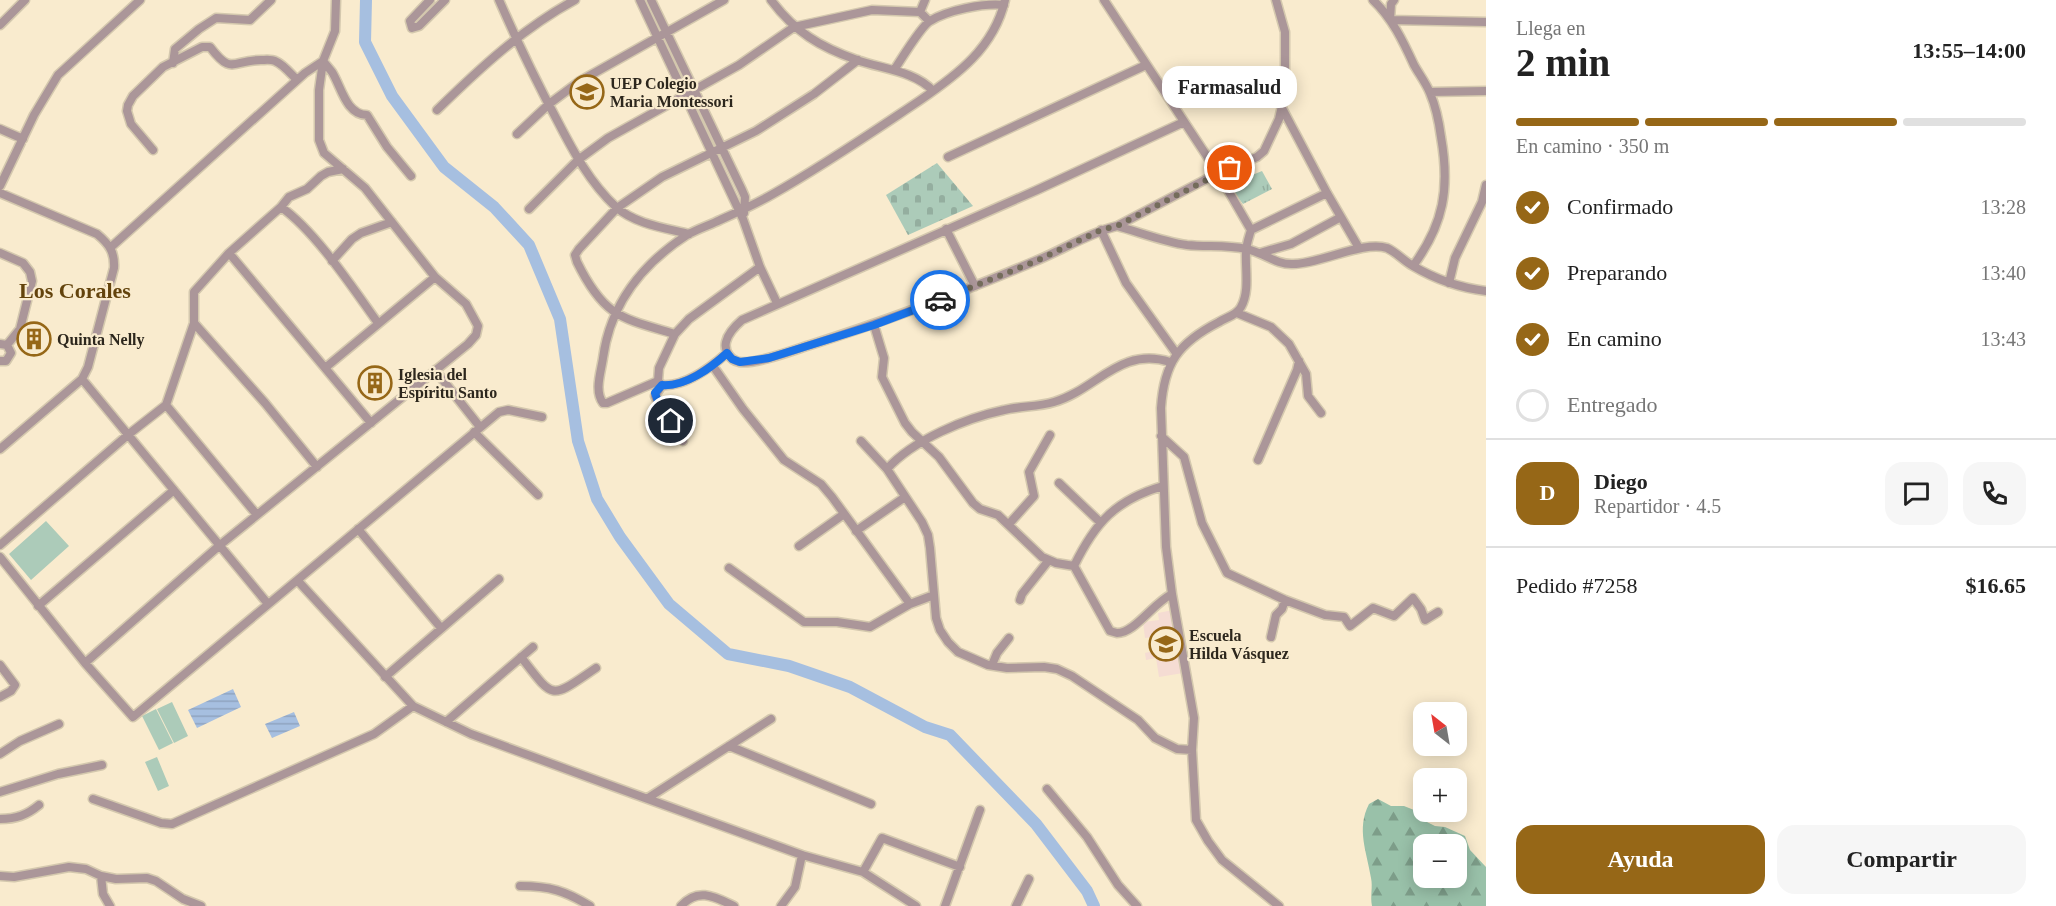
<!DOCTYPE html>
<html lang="es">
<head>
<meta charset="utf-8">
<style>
  body { margin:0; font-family:"Times New Roman",serif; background:#f6f6f6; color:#222; height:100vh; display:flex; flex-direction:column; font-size:22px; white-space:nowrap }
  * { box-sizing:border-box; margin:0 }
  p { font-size:20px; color:#767676 }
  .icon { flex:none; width:33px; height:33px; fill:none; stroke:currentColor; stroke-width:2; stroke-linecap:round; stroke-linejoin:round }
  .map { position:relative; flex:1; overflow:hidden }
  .sheet { display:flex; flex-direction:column; background:#fff; width:570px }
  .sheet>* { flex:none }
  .needle { width:39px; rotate:329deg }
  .buttons { position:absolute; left:1413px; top:702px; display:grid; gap:12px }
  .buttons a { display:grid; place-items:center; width:54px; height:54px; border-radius:12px; background:#fff; box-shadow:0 3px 15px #0003; font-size:30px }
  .pin { position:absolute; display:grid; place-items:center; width:51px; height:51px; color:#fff; margin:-26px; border:3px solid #fff; border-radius:50%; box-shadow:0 2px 6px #0007 }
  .courier { position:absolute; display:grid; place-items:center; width:60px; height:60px; margin:-30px; border:4px solid #1a73e8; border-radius:50%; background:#fff; color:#222; box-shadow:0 2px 8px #0007 }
  .bubble { position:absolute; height:42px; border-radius:18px; background:#fff; box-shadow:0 3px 15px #0003; font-size:20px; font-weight:800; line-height:42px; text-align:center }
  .overview em { font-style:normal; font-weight:800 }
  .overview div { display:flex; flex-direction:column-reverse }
  .overview { display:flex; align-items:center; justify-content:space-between; height:102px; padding:0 30px }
  h1 { font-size:39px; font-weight:800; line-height:45px }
  .bar { display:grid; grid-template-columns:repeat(4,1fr); gap:9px 6px; align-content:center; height:72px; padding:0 30px }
  .bar i { height:8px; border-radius:4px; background:#e0e0e0 }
  .bar .selected { background:#966717 }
  .bar p { grid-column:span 4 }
  .line { display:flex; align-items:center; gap:15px; padding:0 30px; border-top:2px solid #e0e0e0 }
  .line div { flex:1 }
  .round { display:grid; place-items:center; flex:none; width:63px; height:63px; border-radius:18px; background:#f6f6f6 }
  ol { padding:0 30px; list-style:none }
  li { display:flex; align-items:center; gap:18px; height:66px }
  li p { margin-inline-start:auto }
  li .icon { padding:6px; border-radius:50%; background:#966717; color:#fff; stroke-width:4 }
  li:last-child { color:#767676 }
  li i { width:33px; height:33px; border:3px solid #e0e0e0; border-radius:50% }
  .button { display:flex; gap:12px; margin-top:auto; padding:12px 30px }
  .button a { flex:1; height:69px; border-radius:18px; background:#966717; color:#fff; font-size:24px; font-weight:800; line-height:69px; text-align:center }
  .button a+a { background:#f6f6f6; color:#222 }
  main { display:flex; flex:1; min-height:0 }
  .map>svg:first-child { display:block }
  .education { fill:#f5dcd3 }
  .grass { fill:url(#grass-tufts) }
  .forest { fill:url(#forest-firs); fill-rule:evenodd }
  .cemetery { fill:url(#cemetery-stones) }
  .pitch { fill:#accbb9 }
  .water { fill:url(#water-rules) }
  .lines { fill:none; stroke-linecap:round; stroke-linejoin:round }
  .river { stroke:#a6bfe0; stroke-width:12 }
  .street-casing { stroke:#d4c8ae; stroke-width:11 }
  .street { stroke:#ab9699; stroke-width:8 }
  .done { stroke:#746c5b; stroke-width:6; stroke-dasharray:0 10.8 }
  .route { stroke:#1a73e8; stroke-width:8 }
  .labels { text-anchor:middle; stroke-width:4.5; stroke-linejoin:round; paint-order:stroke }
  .poi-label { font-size:16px; font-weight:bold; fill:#2d271d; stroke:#f9ebce; text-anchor:start }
  .district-label { font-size:22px; font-weight:bold; fill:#63430c; stroke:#f9ebce }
</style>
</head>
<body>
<main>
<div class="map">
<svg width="1486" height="906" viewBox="0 0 1486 906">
  <defs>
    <pattern id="grass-tufts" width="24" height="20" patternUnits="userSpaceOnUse" patternTransform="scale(1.5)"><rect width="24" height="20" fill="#accbb9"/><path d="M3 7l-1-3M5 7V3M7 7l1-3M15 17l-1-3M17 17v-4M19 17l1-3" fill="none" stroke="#94ae9f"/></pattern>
    <pattern id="forest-firs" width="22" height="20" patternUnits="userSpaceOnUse" patternTransform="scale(1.5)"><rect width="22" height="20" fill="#99c1a9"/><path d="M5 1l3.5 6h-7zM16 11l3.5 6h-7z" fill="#7d9d89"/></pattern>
    <pattern id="cemetery-stones" width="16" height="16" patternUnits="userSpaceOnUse" patternTransform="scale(1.5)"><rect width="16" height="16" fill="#accbb9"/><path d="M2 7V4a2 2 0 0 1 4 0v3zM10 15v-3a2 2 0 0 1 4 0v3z" fill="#94ae9f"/></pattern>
    <pattern id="water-rules" width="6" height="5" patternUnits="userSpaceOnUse" patternTransform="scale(1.5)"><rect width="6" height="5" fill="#a6bfe0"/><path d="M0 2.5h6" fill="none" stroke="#8fa4c0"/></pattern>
  </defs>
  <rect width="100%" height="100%" fill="#f9ebce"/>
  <path class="education" d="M1173,610l10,63 -24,4 -3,-19 -10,2 -1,-7 9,-2 -2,-14 -7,1 -2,-16 16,-2 -1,-7z"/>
  <path class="grass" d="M1262,171l10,18 -29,15 -15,-19z"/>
  <path class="forest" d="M1378,799l13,7h13l10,4 11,11 10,5 10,1 20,9 5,14 16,17v39h-114c-2,-10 1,-19 -1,-28 -4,-26 -15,-49 -2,-74zM1424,844h32v34h-32z"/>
  <path class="cemetery" d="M937,163l36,43 -65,29 -22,-40z"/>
  <path class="pitch" d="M46,521l23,25 -38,34 -22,-26z
    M172,702l16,34 -14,7 -17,-34z
    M156,709l17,34 -14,7 -17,-34z
    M157,757l12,29 -11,5 -13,-29z"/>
  <path class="water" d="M233,689l8,18 -44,21 -9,-18z
    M294,712l6,14 -28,12 -7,-14z"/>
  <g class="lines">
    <path class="river" d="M366,0l-1,42 27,54 52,71 50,40 35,38 31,74 18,122 19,58 23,38 49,67 59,50 61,12 61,21 75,40 25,8 86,89 51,67 7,15"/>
    <defs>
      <path id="street" d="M430,0l-20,21 2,7 7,-2 26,-26
        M499,0c18,41 37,81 58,120 16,31 33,63 59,87 19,17 49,21 73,27
        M640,0l103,219 17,48 17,36
        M651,0l91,190 3,7 -1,16
        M771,0c24,32 49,47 86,60 25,9 58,11 76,31
        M1104,0l114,173 33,57
        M1373,0c19,18 30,41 41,65 5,9 12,18 16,28 6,14 9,29 11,44 9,51 3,87 -28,129
        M920,12l5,-12
        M1390,20l96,2
        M1390,20l1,-16 3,-4
        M0,25l25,-25
        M173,63l2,-14 24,-20 17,-11 34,2 21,-20
        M894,70c7,-10 27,-44 36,-49 18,-11 53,-18 74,-16
        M1430,92l56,-1
        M1282,108l45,85 32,55
        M437,110c42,-41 86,-82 138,-110
        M1184,122l-147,68 -295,130c-7,6 -14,13 -16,22 -2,9 4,18 13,20 16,3 55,-12 71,-17 76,-24 150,-52 223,-83 28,-11 55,-29 84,-36l101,-53 39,-16 7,-6 15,-32 6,-26v-61l-9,-32
        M0,129l23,10
        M517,134l32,-30 31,-23 144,-81
        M153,150l-22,-26 -4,-13 1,-6 5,-9 30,-29 39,-20h8c22,29 22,13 51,13 4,0 10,-1 14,1 8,3 16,13 22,19
        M948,157l198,-92
        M0,186l34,-71 24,-40 82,-75
        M0,193l97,41c12,10 18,18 17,34l-26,99 -6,12 -82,70
        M281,207l8,-10 18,-8 14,-13 7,-4 15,-3
        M529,209l49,-49 30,-22 131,-73 55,-38 78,-17 48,2 9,9
        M1117,226c22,6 47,16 70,19 19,2 40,0 59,4 17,3 30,16 47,15 27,0 71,-24 94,-16 9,4 17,13 26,18 22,13 48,22 73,25
        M946,229l29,57
        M1101,230l25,53 50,70
        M110,248l195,-175 18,-12c3,4 7,8 9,11 9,14 14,43 35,43l20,32 24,29
        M0,253l23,10 7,9 2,9 -12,48 -13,16
        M229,253l142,170
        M1260,253l31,-9 50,-27
        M332,261l20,-22 9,-6 31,-11
        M1449,283l6,-25 27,-56 4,-17
        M1237,313l34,14 18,17 17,30 2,22 13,17
        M194,323l71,80 52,64
        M874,325l10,33 -2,19 23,46 7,9 27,25 34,46 7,6 18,6 44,42 14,6 18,3 36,65 7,2c18,0 36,-30 55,-39
        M675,334c-54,-16 -71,-17 -98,-72l-2,-7 4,-6 38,-41 45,-31 94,-46 58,-37 44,-34
        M0,344l7,1 4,8 -5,8h-6
        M713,366l30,43 41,51 37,24 11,13 78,107
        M325,368l110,-91
        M435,370l45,57
        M82,379l186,225
        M658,381l-51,22h-4c-9,-12 -2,-31 0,-45 7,-53 39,-94 84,-123 10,-6 23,-10 33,-15 18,-8 36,-16 53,-26 50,-28 98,-61 146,-93 38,-26 75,-53 86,-101
        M658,381l1,-13 16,-34 14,-15 71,-52
        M658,381l4,4c23,2 48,-17 65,-32
        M662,385l-7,11 5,11 23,34
        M166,405l91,110
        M474,432l64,63
        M1161,436l23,21 18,66 25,50 58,27 40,15 19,2 6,9 23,-18 21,8 19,-18 8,11 4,11 13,-8
        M861,441l26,28 35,53 6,13 2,13 6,70 4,12 8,12 10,10 30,13 19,3 37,-1 13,2 15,7 66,44 17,18 22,11 15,1
        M1258,460l39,-90 2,-9
        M887,469c26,-29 79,-51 117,-59 16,-4 34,-3 50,-8 42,-12 66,-56 116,-40
        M1059,483l42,40
        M1009,524l25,-28 -5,-24 21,-37
        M358,529l83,99
        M856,531l49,-34
        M0,545l129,-111 37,-29 28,-82v-31l35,-39 52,-46c35,25 71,80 97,116
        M799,546l45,-32
        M0,557l85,106 48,54 366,-305 9,-2 34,7
        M1074,566c21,-43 41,-66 89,-80
        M729,568l75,54h33l33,5 40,-23 24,-9
        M298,581l115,125 58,28 141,52 190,69 61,17 53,34
        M1020,600l2,-6 27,-34
        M38,606l136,-116
        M1271,637l5,-22 6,-6 3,-9
        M521,657c34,44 29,42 75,11
        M85,663l135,-118 248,-201 8,-9 2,-9 -12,-22 -31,-27 -70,-89 -41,-35 -5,-13v-50l4,-29 12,-30 1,-31
        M0,665l15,20 -4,6 -11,6
        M992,665l5,-12 12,-15
        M385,677l114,-98
        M446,722l87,-75
        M729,746l142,58
        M0,754l20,-13 39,-17
        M1047,789l40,48 31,48 19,21
        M0,792l58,-18 44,-9
        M648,798l123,-79
        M93,799l68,24 11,1 202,-90 39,-28
        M0,819c16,0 27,-4 39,-14
        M863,872l19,-34 78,29
        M0,876l14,1 55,-10 17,2 15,7 15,3 31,-1 9,3 27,18 18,7
        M101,876l2,18 7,12
        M520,886c30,0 45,5 70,20
        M681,906c17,-19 34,-9 53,0
        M781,906l14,-19 7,-32
        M945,906l35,-96
        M1016,906l13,-27
        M1279,906l-57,-46 -14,-19 -12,-21 -4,-70 2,-32 -22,-124 -6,-47 -5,-139c3,-45 17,-65 58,-86 8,-5 18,-7 22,-15 9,-16 4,-38 5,-55 0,-7 3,-15 5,-22l76,-37"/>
    </defs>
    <use href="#street" class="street-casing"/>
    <use href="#street" class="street"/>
  </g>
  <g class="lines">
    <path class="done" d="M940,300l94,-38 67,-32 16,-4 113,-58"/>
    <path class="route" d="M671,421l-11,-14 -5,-14 7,-8c23,2 49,-17 65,-32l5,6 8,3 29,-4 105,-33 66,-25"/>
  </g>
  <defs>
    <symbol id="school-ring" viewBox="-11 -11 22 22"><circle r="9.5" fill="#f9ebce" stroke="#966717" stroke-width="1.5"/><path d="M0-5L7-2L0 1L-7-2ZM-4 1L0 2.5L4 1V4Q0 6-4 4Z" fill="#966717"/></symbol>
    <symbol id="building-ring" viewBox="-11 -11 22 22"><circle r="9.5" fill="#f9ebce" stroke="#966717" stroke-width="1.5"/><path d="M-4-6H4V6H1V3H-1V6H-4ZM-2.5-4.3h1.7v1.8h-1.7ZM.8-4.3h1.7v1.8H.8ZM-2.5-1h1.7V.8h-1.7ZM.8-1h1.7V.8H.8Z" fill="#966717"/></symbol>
  </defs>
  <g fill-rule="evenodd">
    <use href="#school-ring" x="568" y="73" width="38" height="38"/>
    <use href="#building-ring" x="15" y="320" width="38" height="38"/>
    <use href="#building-ring" x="356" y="364" width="38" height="38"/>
    <use href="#school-ring" x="1147" y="625" width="38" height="38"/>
  </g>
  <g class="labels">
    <g class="poi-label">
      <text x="610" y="89">UEP Colegio<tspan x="610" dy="18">Maria Montessori</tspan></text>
      <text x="57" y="345">Quinta Nelly</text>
      <text x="398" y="380">Iglesia del<tspan x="398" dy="18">Espíritu Santo</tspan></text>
      <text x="1189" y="641">Escuela<tspan x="1189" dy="18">Hilda Vásquez</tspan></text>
    </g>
    <g class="district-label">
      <text x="75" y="298">Los Corales</text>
    </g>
  </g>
</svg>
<div class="buttons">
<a><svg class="needle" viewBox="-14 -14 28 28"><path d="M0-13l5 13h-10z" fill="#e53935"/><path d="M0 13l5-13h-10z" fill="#767676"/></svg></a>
<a>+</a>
<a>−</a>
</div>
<div class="pin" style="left:1230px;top:168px;background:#ea580c"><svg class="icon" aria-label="bag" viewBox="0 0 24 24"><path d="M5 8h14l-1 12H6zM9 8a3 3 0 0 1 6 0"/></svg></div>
<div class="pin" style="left:671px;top:421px;background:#1f2937"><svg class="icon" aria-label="home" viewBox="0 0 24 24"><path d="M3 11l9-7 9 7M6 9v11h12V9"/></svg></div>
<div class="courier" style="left:940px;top:300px"><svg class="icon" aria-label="car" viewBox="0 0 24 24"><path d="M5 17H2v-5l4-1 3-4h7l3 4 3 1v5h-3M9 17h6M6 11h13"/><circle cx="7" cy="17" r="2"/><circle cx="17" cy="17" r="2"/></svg></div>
<div class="bubble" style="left:1162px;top:66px;width:135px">Farmasalud</div>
</div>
<section class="sheet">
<div class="overview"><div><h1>2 min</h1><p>Llega en</p></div><em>13:55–14:00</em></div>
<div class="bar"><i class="selected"></i><i class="selected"></i><i class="selected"></i><i></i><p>En camino · 350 m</p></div>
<ol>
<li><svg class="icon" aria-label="check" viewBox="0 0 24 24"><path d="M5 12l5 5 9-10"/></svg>Confirmado<p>13:28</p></li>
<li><svg class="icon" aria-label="check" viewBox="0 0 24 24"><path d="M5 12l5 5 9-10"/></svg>Preparando<p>13:40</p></li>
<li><svg class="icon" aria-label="check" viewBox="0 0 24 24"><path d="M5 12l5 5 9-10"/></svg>En camino<p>13:43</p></li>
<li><i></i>Entregado</li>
</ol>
<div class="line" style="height:108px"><b class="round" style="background:#966717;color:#fff">D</b><div><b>Diego</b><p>Repartidor · 4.5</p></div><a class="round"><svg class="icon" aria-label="chat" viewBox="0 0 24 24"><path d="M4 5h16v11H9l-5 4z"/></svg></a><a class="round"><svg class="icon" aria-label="phone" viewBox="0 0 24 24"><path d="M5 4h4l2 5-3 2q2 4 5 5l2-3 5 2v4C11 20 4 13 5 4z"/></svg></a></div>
<div class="line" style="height:78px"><div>Pedido #7258</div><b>$16.65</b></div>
<div class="button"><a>Ayuda</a><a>Compartir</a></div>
</section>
</main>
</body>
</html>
